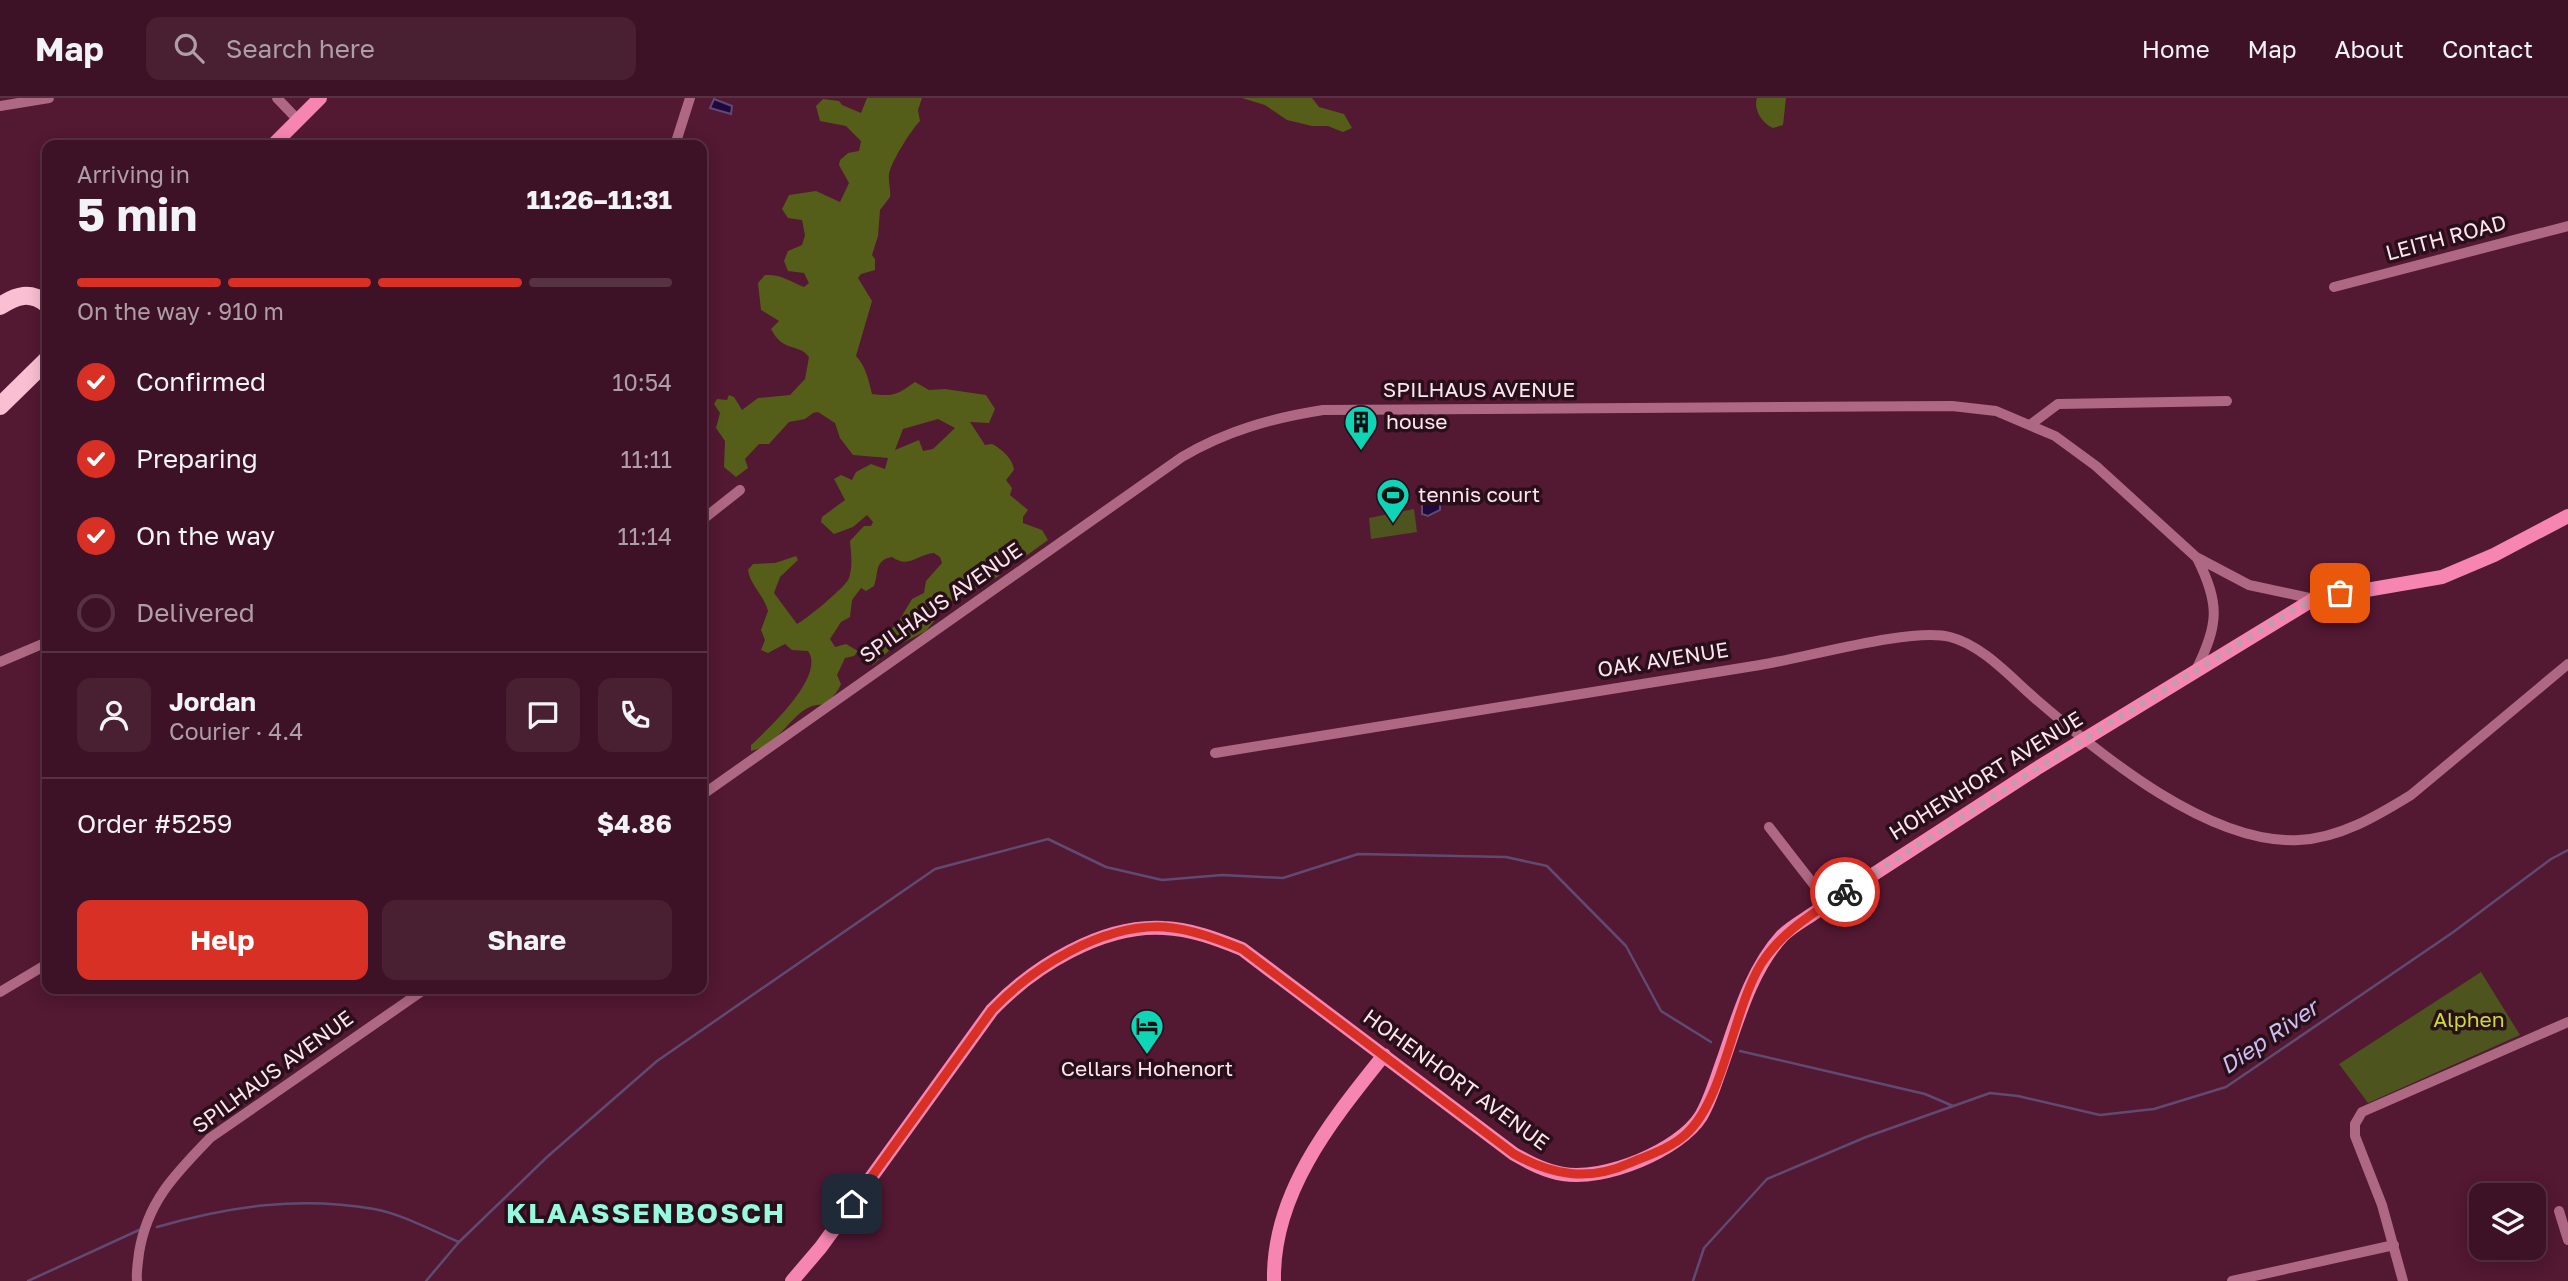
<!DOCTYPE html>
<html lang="en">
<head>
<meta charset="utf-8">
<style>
  body { margin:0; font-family:"Golos Text",sans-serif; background:#492032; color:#f1f3f6; height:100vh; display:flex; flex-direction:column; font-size:26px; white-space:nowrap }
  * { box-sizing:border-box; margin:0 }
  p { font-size:23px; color:#ad9ea7 }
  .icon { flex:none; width:38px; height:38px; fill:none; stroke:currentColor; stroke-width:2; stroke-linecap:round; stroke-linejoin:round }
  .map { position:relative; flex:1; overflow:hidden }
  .side { position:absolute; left:42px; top:42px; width:665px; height:854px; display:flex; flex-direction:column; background:#3e1226; border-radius:14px; box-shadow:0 4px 18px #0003,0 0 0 2px #573243 }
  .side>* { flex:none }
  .controls { position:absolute; left:2469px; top:1085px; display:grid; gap:14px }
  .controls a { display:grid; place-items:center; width:77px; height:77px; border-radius:14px; background:#3e1226; box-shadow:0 4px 18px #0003,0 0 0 2px #573243; font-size:35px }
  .pin { position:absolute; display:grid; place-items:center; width:60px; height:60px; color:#fff; margin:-30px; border-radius:14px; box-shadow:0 4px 10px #0006 }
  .courier { position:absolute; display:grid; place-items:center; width:70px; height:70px; margin:-35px; border:5px solid #d93025; border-radius:50%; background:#fff; color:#222; box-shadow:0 2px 9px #0007 }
  .summary em { font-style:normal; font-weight:700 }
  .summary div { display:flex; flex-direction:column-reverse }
  .summary { display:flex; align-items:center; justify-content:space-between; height:119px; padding:0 35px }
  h1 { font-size:46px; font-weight:700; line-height:52px }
  .bar { display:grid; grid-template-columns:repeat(4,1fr); gap:10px 7px; align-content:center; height:84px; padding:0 35px }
  .bar i { height:9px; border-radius:5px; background:#573243 }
  .bar .current { background:#d93025 }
  .bar p { grid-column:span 4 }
  .line { display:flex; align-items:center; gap:18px; padding:0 35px; border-top:2px solid #573243 }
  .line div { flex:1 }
  .round { display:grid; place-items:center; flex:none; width:74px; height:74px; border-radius:14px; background:#492032 }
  ol { padding:0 35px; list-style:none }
  li { display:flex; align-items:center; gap:21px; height:77px }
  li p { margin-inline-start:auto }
  li .icon { padding:7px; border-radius:50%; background:#d93025; color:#fff; stroke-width:4 }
  li:last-child { color:#ad9ea7 }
  li i { width:38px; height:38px; border:4px solid #573243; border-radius:50% }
  .cta { display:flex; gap:14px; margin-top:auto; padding:14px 35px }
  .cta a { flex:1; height:80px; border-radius:14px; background:#d93025; color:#fff; font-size:28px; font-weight:700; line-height:80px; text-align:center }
  .cta a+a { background:#492032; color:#f1f3f6 }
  header { display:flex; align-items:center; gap:42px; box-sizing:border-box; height:98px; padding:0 35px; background:#3e1226; border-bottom:2px solid #573243 }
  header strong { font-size:33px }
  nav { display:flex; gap:38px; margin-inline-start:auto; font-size:24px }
  .search { width:490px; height:63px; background:#492032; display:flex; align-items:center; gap:18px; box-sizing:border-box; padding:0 24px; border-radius:14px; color:#ad9ea7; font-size:26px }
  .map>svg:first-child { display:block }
  .green { fill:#4d541e }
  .forest { fill:#555e18; fill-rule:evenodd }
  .water { fill:#1e083d; stroke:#614a72; stroke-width:2 }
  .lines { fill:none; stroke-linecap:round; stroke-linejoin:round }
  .stream { stroke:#614a72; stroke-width:2.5 }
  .street { stroke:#af6883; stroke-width:10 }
  .secondary { stroke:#f685b1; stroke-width:14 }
  .primary { stroke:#fabfd3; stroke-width:18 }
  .done { stroke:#c29dac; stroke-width:7; stroke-dasharray:0 12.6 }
  .route { stroke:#d93025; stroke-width:9 }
  .labels { text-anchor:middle; stroke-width:7; stroke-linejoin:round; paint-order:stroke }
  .street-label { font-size:21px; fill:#fde5ed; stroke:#290f1a }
  .poi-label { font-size:21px; fill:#fde5ed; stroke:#290f1a; text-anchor:start }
  .park-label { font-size:21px; fill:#c9dd2f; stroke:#290f1a }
  .water-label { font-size:23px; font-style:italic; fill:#cbbef2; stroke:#290f1a }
  .district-label { font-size:28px; font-weight:bold; letter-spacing:2px; fill:#96f9e0; stroke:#290f1a }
</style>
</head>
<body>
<header>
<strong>Map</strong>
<div class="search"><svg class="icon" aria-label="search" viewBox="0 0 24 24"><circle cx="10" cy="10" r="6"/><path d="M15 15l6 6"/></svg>Search here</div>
<nav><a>Home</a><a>Map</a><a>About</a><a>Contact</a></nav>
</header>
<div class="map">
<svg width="2568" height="1183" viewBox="0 0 2568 1183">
  <rect width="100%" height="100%" fill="#531832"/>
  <path class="green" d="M1414,411l3,23 -46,7 -2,-21z
    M2481,874l39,63 -152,68 -29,-39z"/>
  <path class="forest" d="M867,0h55l-4,12 2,11c-9,9 -29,41 -31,53 -1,7 2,15 1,23l-10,13 -2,26 -6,19 3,4v11l-14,4 -3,4 14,23 -16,55c10,10 13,26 16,38 24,3 25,0 43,-12l14,8 16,-1 41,6 9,14 -6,14 -19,-1 15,23 7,-1c10,5 21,15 22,26l-8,10 6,8 -2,7 18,15 -5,7v6l19,7 6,10 -29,21 -18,-9 -1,5 5,8 -6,11 -50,27 -23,28 -34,17 -19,17 -5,-4 3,-10 28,-30 13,-22 12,-6 2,-12 16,-18 -2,-6 -6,-4c-16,1 -25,16 -42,4 -18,3 -13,16 -18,29l-8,5 -5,-3 -9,12 -2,17 -9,5 -11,17 5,8 11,-3 12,7 -4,5 -9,2 -8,17 4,9c-3,7 -7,12 -13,17 -6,5 -9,3 -16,5 -23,9 -33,40 -61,45v-6c17,-16 75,-69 57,-94l-16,-1 -7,-6 -17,9 -7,-3 4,-10 -4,-10 7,-19c-4,-16 -18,-26 -20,-41l5,-6 22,-1 21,-7 2,4 -18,17 -6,16 23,31c7,-3 50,-38 52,-46 4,-13 2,-24 1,-37l14,-15h7l2,-4 -6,-7 -14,12 -19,7 -13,-12 1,-5 23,-17 -11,-21 7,-4 11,5 4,-8 15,-8 14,5 3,-11 -35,-3 -13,-17 -5,-15 -17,-11 -5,1 -8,6 -16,3 -20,22h-10l-14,15 3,9 -12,9 -12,-10 1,-26 -9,-13 4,-15 -6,-9 3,-5 10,1 2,-5 5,2 8,13 16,-12 32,-3 15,-16 4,-22c-10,-14 -26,-4 -38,-28l8,-8 -18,-11 -3,-27 7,-8c16,-1 24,6 39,12l5,-4 -5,-10 -16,-2 -4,-10 4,-10 14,-6 3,-10 -3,-15 -14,-2 -6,-9 7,-14 27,-4 24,11 9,-19 -10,-18 1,-5 8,-7 11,-2 2,-10 -15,-15 -26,-5 -4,-15 7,-7 16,2 3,4 19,8zM938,321l17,9 -22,21 -10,2 -4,-11 -24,10 8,-21z
    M1242,0h70l7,9 25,7 8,14 -9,4 -15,-6h-16l-25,-6 -22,-15z
    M1757,0h29l-3,27 -10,3c-11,-5 -20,-19 -16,-30z"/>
  <path class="water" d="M714,1l18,7 -1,8 -21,-6z
    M1434,401l6,2v9l-12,6 -6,-2v-11z"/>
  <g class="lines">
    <path class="stream" d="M1740,953l185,43 28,12
      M157,1129c72,-21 143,-31 217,-18 28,5 59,22 85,33l88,-85 110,-96 278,-192 113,-30 58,28 56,13 60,-5 61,3 75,-24 148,3 41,9 79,80 35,65 50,31
      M28,1183l111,-51
      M426,1183l33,-39
      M1693,1183l11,-33 63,-69 99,-42 124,-44 28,3 82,19 54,-6 72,-22 226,-154 99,-74 17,-9"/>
    <path class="street" d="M277,0l21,22
      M0,8l49,-8
      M675,47l15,-47
      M2334,189l234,-61
      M2030,327l28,-21 169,-3
      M702,422l38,-30
      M0,564l47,-20
      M2196,572c23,-46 24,-66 1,-112
      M1215,655c182,-30 364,-58 545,-88 45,-7 151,-38 190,-28 33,8 63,43 88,64 64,55 172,144 261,139 41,-2 78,-24 112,-45l157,-131
      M702,697l480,-338c44,-26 90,-39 141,-47l629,-4 44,5 59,25 41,30 100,91 53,28 65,14
      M1769,729l59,76
      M0,894l47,-28
      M2559,1113l9,29
      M137,1183c-1,-9 1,-18 2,-28 8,-51 36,-79 71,-115l215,-149
      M2232,1183l162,-36
      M2403,1183l-21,-76 -27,-69v-12l7,-12 206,-90"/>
    <path class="secondary" d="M273,47l47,-47
      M792,1183l29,-34 171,-237c41,-43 110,-86 172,-82 27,1 53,11 78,21l272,205c16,9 31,17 49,20 41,7 116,-23 138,-58 10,-17 15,-36 22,-55 15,-43 28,-91 59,-125 10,-10 24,-17 35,-25l222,-144 275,-168 128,-22 52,-22 74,-39
      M1274,1183c-2,-88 58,-161 110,-226"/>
    <path class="primary" d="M0,208c17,-11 30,-15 47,-2
      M0,308l47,-46"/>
  </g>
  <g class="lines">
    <path class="done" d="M1845,794l194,-125 256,-158 19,-11 26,-5"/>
    <path class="route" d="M852,1106l140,-194c41,-43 110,-86 172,-83 27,2 53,12 78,22l272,205c38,21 74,28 116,9 19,-8 41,-15 56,-29 38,-34 47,-124 75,-170 21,-33 53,-51 84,-72"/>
  </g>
  <defs>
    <symbol id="building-pin" viewBox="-11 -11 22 30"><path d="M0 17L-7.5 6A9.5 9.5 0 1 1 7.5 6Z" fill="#0dd5b5" stroke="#290f1a"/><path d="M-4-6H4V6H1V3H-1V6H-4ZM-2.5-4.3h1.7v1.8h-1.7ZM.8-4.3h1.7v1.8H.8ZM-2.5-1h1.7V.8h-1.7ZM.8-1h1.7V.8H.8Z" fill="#111"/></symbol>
    <symbol id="stadium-pin" viewBox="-11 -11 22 30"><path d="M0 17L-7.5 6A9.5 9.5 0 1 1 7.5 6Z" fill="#0dd5b5" stroke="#290f1a"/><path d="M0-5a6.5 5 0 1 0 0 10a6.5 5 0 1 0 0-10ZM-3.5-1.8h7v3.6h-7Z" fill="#111"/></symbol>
    <symbol id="hotel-pin" viewBox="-11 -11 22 30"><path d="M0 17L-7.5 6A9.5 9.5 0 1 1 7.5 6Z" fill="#0dd5b5" stroke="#290f1a"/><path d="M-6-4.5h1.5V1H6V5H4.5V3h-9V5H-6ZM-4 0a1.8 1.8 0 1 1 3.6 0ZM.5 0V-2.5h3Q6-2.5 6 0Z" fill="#111"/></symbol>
  </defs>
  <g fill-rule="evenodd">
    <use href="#building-pin" x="1342" y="305" width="38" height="52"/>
    <use href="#stadium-pin" x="1374" y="378" width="38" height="52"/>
    <use href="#hotel-pin" x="1128" y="909" width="38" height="52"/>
  </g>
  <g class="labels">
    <g class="street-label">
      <text transform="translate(2446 140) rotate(-15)" y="7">LEITH ROAD</text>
      <text x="1479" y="299">SPILHAUS AVENUE</text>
      <text transform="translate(941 505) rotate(-35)" y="7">SPILHAUS AVENUE</text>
      <text transform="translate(1663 562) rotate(-9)" y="7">OAK AVENUE</text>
      <text transform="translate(1986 678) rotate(-32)" y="7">HOHENHORT AVENUE</text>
      <text transform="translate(273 974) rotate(-36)" y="7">SPILHAUS AVENUE</text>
      <text transform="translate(1456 982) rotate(36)" y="7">HOHENHORT AVENUE</text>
    </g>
    <g class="poi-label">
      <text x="1386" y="331">house</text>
      <text x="1418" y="404">tennis court</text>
      <text x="1147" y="978" text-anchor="middle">Cellars Hohenort</text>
    </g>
    <g class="park-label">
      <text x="2469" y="929">Alphen</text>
    </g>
    <g class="water-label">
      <text transform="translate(2269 939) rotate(-34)" y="8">Diep River</text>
    </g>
    <g class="district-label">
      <text x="646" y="1125">KLAASSENBOSCH</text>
    </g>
  </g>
</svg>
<div class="controls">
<a><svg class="icon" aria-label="layers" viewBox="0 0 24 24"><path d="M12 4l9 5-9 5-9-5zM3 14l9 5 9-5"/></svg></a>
</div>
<div class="pin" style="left:2340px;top:495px;background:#ea580c"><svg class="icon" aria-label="bag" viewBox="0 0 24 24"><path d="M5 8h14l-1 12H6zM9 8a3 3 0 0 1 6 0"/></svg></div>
<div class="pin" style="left:852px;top:1106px;background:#1f2937"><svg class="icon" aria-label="home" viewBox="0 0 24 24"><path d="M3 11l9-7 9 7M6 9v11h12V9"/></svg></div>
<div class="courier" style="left:1845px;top:794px"><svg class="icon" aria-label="bike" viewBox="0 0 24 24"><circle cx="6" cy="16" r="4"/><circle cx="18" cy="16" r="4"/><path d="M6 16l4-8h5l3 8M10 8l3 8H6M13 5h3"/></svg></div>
<section class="side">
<div class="summary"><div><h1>5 min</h1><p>Arriving in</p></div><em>11:26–11:31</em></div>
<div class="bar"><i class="current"></i><i class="current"></i><i class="current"></i><i></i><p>On the way · 910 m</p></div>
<ol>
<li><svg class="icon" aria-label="check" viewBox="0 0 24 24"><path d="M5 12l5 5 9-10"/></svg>Confirmed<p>10:54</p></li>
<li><svg class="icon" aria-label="check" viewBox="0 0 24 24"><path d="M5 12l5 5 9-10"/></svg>Preparing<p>11:11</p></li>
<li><svg class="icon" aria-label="check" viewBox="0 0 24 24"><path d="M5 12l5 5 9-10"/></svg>On the way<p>11:14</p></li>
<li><i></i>Delivered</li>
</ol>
<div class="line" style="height:126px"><a class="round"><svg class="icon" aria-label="person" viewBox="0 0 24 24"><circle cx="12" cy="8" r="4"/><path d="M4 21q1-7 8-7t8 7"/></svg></a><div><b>Jordan</b><p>Courier · 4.4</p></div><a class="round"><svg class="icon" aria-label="chat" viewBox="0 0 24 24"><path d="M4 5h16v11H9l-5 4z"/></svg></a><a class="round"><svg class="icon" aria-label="phone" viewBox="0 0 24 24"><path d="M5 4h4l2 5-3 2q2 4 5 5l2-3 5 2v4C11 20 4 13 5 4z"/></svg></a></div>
<div class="line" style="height:91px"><div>Order #5259</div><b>$4.86</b></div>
<div class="cta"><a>Help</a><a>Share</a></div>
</section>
</div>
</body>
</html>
